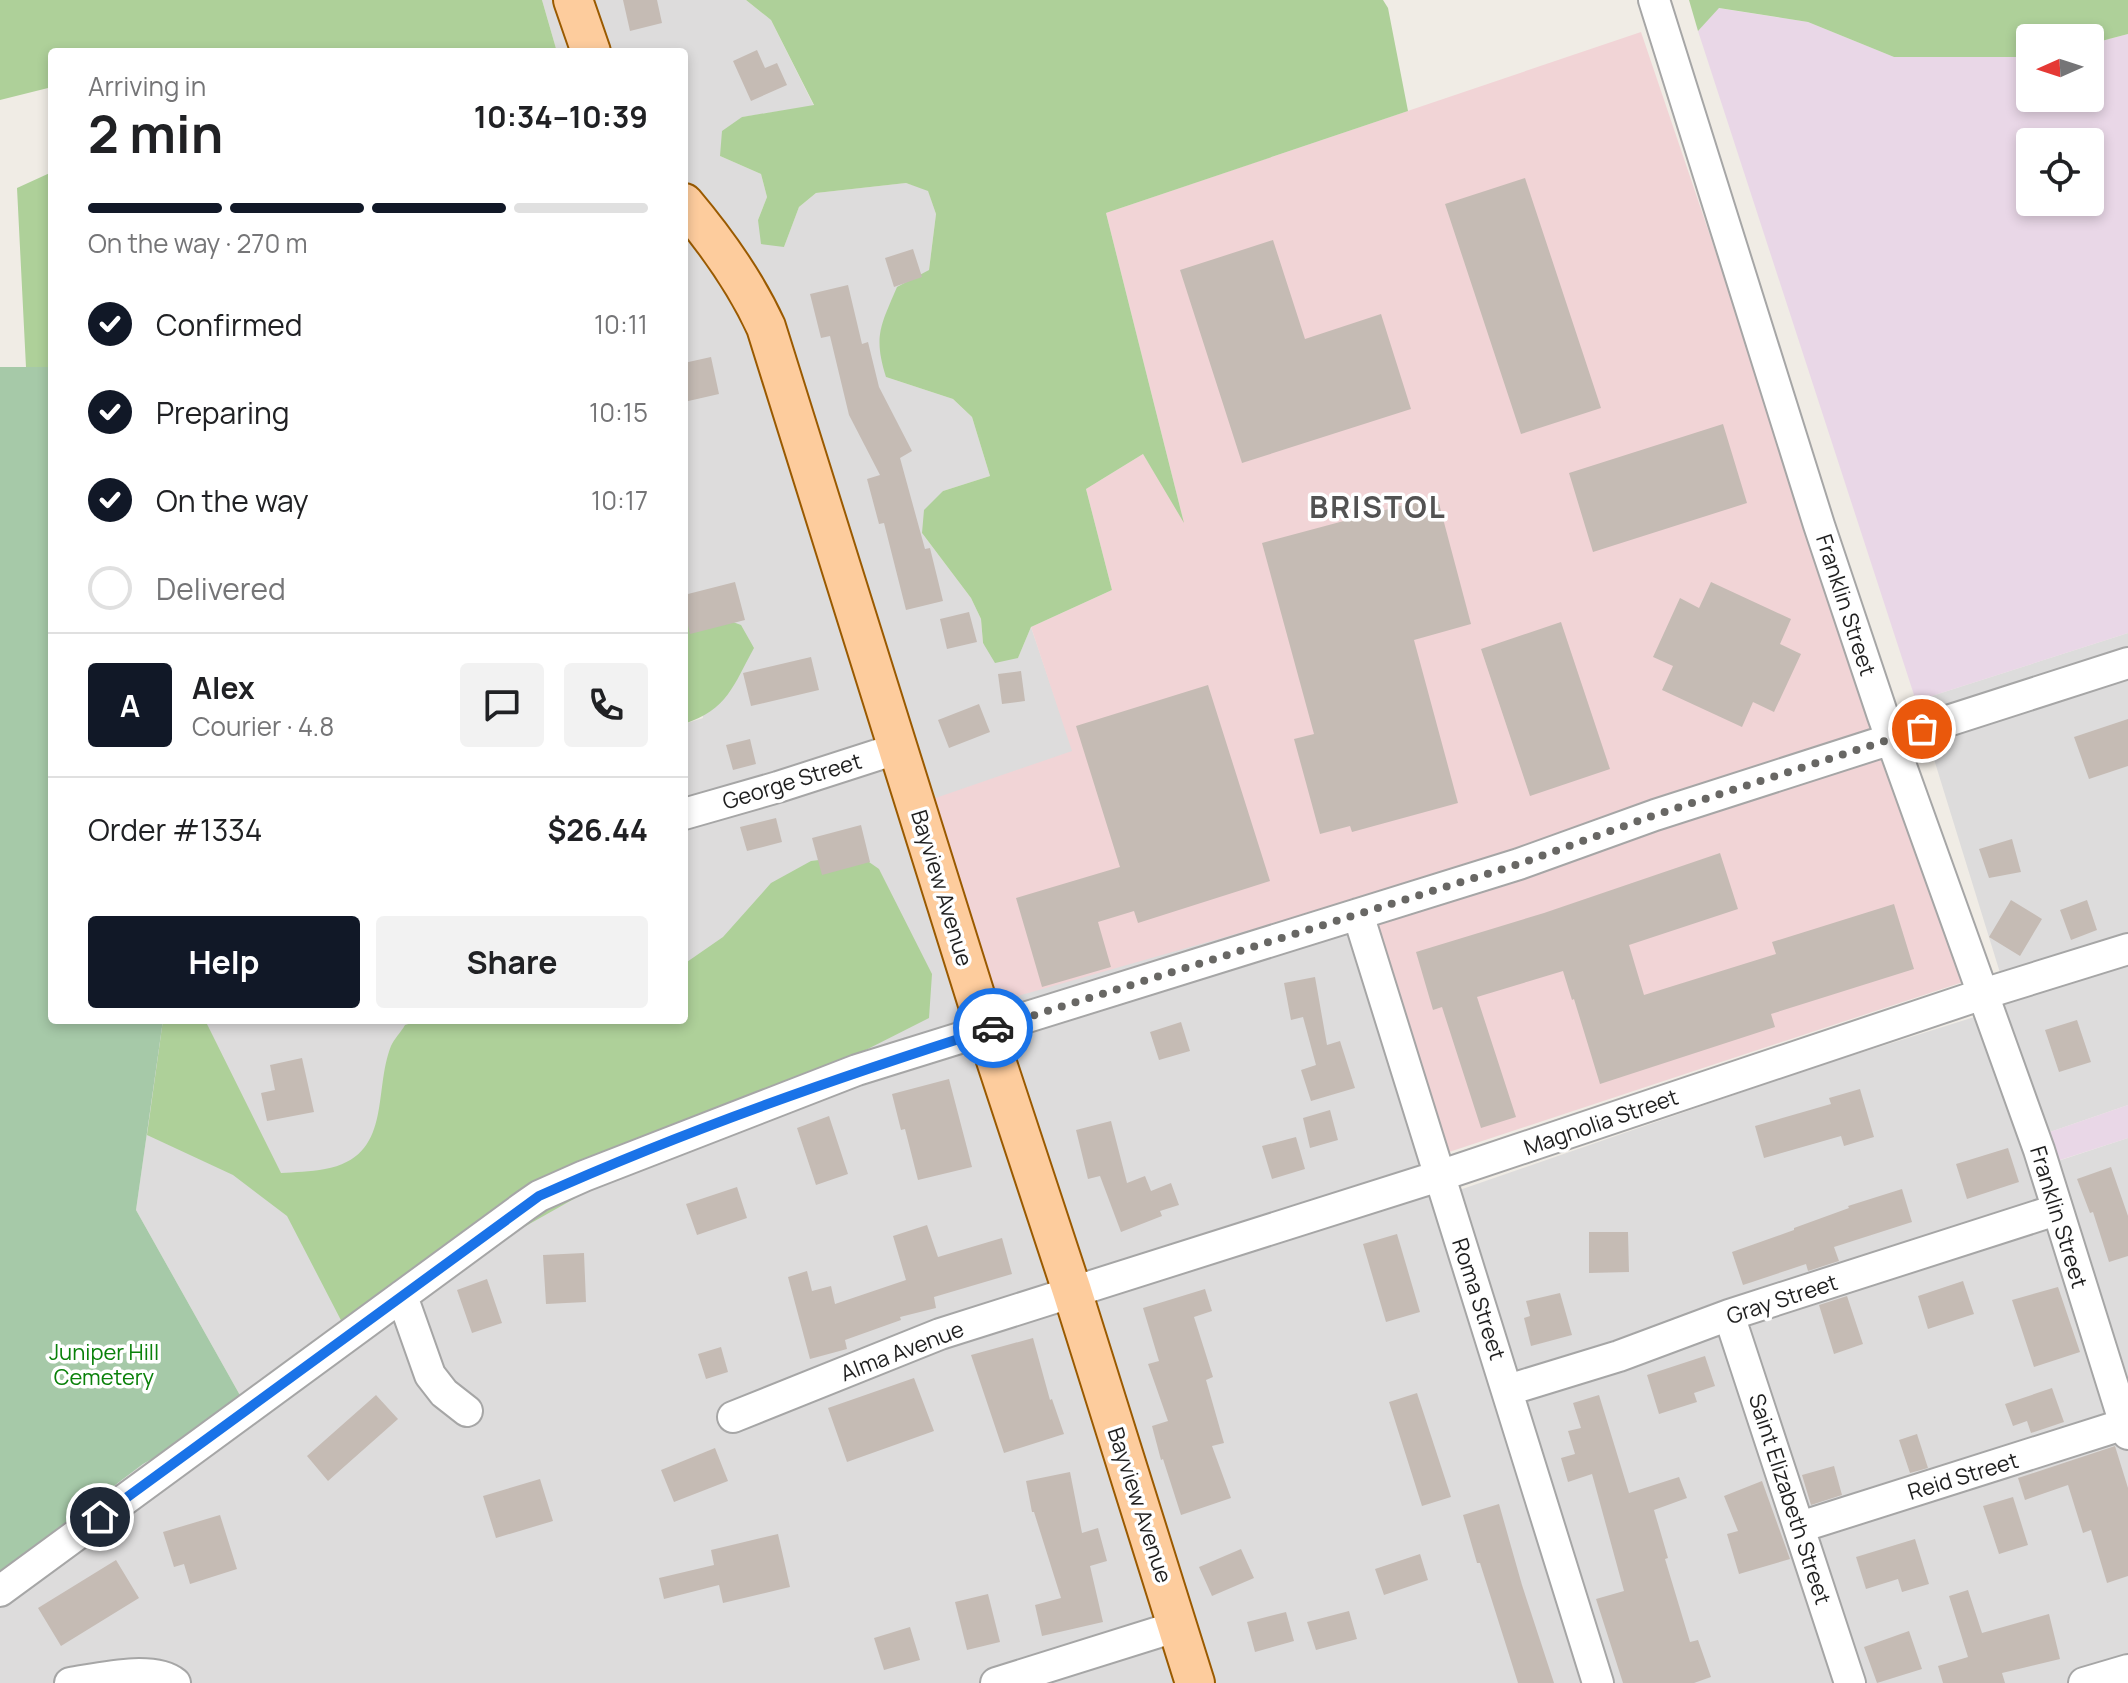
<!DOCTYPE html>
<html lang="en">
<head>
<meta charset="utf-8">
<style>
  body { margin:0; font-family:Manrope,sans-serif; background:#f2f2f2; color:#202124; height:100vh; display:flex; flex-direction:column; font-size:30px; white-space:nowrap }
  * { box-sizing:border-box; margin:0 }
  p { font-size:26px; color:#757577 }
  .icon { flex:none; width:44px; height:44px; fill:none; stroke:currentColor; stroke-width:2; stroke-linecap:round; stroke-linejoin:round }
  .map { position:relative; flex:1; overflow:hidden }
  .details { position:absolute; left:48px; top:48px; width:640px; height:976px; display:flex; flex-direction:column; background:#fff; border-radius:8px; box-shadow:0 4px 12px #0003 }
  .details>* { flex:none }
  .needle { width:52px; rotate:267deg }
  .controls { position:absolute; left:2016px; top:24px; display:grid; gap:16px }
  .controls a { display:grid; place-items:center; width:88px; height:88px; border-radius:8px; background:#fff; box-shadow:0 4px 12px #0003; font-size:40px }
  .pin { position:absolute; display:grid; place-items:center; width:68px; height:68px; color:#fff; margin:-34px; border:4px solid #fff; border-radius:50%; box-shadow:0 2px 8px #0007 }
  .courier { position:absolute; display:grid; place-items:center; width:80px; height:80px; margin:-40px; border:6px solid #1a73e8; border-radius:50%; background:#fff; color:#222; box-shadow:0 2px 10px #0007 }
  .summary em { font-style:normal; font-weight:700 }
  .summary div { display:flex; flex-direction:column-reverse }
  .summary { display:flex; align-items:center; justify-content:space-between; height:136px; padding:0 40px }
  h1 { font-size:52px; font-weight:700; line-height:60px }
  .bar { display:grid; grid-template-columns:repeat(4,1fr); gap:12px 8px; align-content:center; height:96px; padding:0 40px }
  .bar i { height:10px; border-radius:6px; background:#e0e0e0 }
  .bar .selected { background:#111827 }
  .bar p { grid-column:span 4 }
  .line { display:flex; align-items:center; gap:20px; padding:0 40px; border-top:2px solid #e0e0e0 }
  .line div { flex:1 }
  .round { display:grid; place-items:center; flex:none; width:84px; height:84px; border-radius:8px; background:#f2f2f2 }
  ol { padding:0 40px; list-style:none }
  li { display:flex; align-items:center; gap:24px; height:88px }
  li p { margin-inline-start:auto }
  li .icon { padding:8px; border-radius:50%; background:#111827; color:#fff; stroke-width:4 }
  li:last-child { color:#757577 }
  li i { width:44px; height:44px; border:4px solid #e0e0e0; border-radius:50% }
  .primary-button { display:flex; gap:16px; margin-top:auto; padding:16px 40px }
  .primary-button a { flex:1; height:92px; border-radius:8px; background:#111827; color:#fff; font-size:32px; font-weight:700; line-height:92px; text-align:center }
  .primary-button a+a { background:#f2f2f2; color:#202124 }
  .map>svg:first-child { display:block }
  .residential { fill:#dddcdc }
  .commercial { fill:#f1d4d6 }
  .industrial { fill:#e9d7e7; fill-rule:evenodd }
  .forest { fill:#aed099 }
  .cemetery { fill:#a6c9a8 }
  .building { fill:#c5bbb4 }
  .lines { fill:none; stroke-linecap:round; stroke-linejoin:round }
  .minor-casing { stroke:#a6a6a6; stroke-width:34 }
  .major-casing { stroke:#9a5a00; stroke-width:42 }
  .minor { stroke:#fff; stroke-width:30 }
  .major { stroke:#fdcc9d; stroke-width:38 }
  .done { stroke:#686764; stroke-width:8; stroke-dasharray:0 14.4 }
  .route { stroke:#1a73e8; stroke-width:10 }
  .labels { text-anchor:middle; stroke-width:7; stroke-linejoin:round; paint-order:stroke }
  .street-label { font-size:22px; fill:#1f1f1f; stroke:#fff }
  .park-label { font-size:22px; fill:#0a810a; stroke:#fff }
  .district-label { font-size:30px; font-weight:bold; letter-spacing:2px; fill:#525252; stroke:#fff }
</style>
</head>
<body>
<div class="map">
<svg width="2128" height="1683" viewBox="0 0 2128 1683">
  <rect width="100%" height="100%" fill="#f0ece5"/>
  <path class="residential" d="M542,0h204l25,20 43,86 -72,11 -22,39 41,18 6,23 -9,23 26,27 15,-40 17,-14 90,-10 22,7 8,24 -7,56 -43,107 67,22 19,18 18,59 -47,15 -21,42 49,65 10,21 2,25 35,14 13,-31 42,124 279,150 93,294 364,-126 194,-61 -2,-32 -85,-275 212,-68v472l-81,28 8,29 73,-24v545h-2128v-111l143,-108 103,-58 -110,-196 27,-190h521v-296l19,-6 -19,-108v-558h-127z"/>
  <path class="commercial" d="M1641,32l322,950 -523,173 -88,-254 -366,104 -62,-203 148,-51 -41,-124 81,-37 -26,-101 57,-35 40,65 -77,-306z"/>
  <path class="industrial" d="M1718,8l90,14 86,35h136v41h60v-54l38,-10v599l-212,68 -218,-670zM2030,142h60v60h-60z
    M2128,1105v33l-74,24 -7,-29z"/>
  <path class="forest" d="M0,0h542l15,52h-505v35l-52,13z
    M746,0h637l5,8 20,103 -302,102 78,310 -41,-69 -57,35 26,101 -81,37 -13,31 -23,5 -12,-20 -2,-24 -10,-21 -49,-65 2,-23 19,-19 47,-15 -18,-59 -19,-18 -67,-22c-13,-41 -5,-52 11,-90l32,-17 7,-56 -8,-23 -22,-8 -90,10 -17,14 -15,40 -23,-3 -3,-24 9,-23 -6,-23 -41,-18 2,-25 20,-14 72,-12 -43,-85z
    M1689,0h439v34l-38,10v-6h-60v19h-136l-86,-35 -89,-14 -21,23z
    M52,172v195h-26l-9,-179z
    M684,607h9l48,18 13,23c-21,38 -26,61 -70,76z
    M859,855l20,14 53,105 -3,44 -334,169 -250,141 -58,-112 -54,-41 -86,-40 16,-115h42l76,153c14,-1 29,-1 44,-4 68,-12 48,-78 66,-123 3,-7 10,-14 14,-21l17,-5h262v-56l39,-27 48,-54 40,-22z"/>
  <path class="cemetery" d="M0,367h52v653h111l-27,190 110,196 -103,58 -143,108z"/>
  <path class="building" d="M623,0h34l5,23 -32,8z
    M757,50l8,18 12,-5 10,22 -36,16 -18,-40z
    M1525,178l76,230 -80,26 -76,-230z
    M1273,240l32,99 76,-25 30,95 -169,54 -62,-193z
    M913,249l9,28 -28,10 -9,-29z
    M848,285l14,59 6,-2 11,45 33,64 -12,7 25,91 5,-1 13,53 -37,9 -22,-87 -5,1 -12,-45 13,-4 -31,-60 -19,-79 -9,2 -11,-44z
    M711,357l8,37 -35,8v-39z
    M1723,424l24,79 -154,49 -24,-79z
    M1437,496l34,128 -57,16 44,163 -106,29 -2,-6 -30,8 -26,-95 20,-5 -52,-191z
    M735,582l10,38 -55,14 -6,-25v-14z
    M1711,582l80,37 -11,25 21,10 -27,58 -21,-10 -11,25 -80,-37 11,-24 -20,-9 27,-59 19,10z
    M969,612l8,30 -30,7 -7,-30z
    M1561,622l49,147 -80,27 -49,-147z
    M811,657l8,33 -68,16 -8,-33z
    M1021,671l4,30 -23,3 -4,-30z
    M1208,685l62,196 -132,42 -4,-12 -36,11 13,45 -69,20 -26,-89 104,-31 -44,-141z
    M979,704l11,28 -41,16 -11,-28z
    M2128,719v47l-39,13 -15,-42z
    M750,739l6,25 -23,6 -7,-25z
    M776,818l6,24 -35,9 -7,-24z
    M861,825l9,37 -48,13 -10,-37z
    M2012,839l9,33 -32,6 -10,-29z
    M1720,853l18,56 -109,36 15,50 132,-41 -4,-12 122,-38 20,65 -143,45 4,13 -175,57 -26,-85 -2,1 -9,-29 -86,26 39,120 -35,11 -39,-121 -9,3 -17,-58 128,-39z
    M2011,900l31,19 -22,37 -31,-19z
    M2087,900l10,30 -26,10 -11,-30z
    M1315,977l12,68 13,-4 15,47 -44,13 -10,-31 15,-5 -13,-48 -12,3 -7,-37z
    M2077,1020l14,42 -32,10 -14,-42z
    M1181,1022l9,29 -31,9 -9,-28z
    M302,1058l12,54 -47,9 -6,-28 14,-3 -5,-25z
    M949,1079l23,88 -54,13 -13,-51 -4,1 -9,-36z
    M1860,1089l14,48 -30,9 -3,-10 -77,22 -9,-32 76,-22 -2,-6z
    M1330,1110l8,30 -28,8 -7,-30z
    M829,1116l19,58 -32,11 -19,-57z
    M1111,1121l16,62 18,-7 6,15 20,-8 8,22 -19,6 2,5 -41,16 -21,-56 -12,3 -12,-49z
    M1296,1137l9,32 -33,10 -10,-33z
    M2008,1148l11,34 -52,17 -11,-35z
    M2111,1167l17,49v40l-19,6 -16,-50 -3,1 -13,-34z
    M737,1187l10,31 -50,17 -11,-31z
    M1902,1189l10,33 -78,25 5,14 -31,10 -2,-7 -63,21 -11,-33 62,-22v-2l55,-20 -1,-2z
    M927,1225l11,32 64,-19 10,36 -78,23 2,11 -36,9 1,3 -56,20 2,9 -37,10 -22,-82 19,-6 5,20 19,-5 4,18 71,-24 -13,-44z
    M1589,1232h39l1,40 -40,1z
    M1397,1234l23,78 -34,10 -23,-78z
    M584,1253l2,49 -40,2 -3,-49z
    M487,1279l15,44 -30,10 -15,-43z
    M1963,1281l11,33 -46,15 -10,-33z
    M2058,1287l22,65 -46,15 -22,-67z
    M1205,1289l7,22 -18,6 19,60 -7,3 18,63 -12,3 19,52 -50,17 -18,-56 -2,1 -9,-34 16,-5 -20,-57 11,-3 -16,-53z
    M1560,1293l12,42 -41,11 -7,-28 6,-2 -4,-15z
    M1847,1296l16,48 -29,10 -15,-49z
    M1033,1338l17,62 2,-1 12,35 -60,19 -33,-98z
    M721,1347l7,25 -22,7 -8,-25z
    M1705,1356l10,30 -21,7 3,9 -38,12 -12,-39z
    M914,1378l20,53 -87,31 -19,-54z
    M2052,1388l12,34 -33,11 -4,-12 -14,5 -8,-22z
    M1417,1393l34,104 -29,9 -33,-104z
    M376,1395l22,24 -70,62 -21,-25z
    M1599,1395l30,98 50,-16 8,21 -33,12 14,48 -3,1 25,83 8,-2 13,37 -17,6h-71l-27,-84 28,-8 -32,-117 -24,8 -7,-24 14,-4 -7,-23 13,-3 -8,-25z
    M1917,1434l11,34 -18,5 -11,-33z
    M2115,1446l13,42v88l-21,7 -16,-53 -8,3 -15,-48 -43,15 -7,-22z
    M715,1448l13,33 -54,21 -13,-32z
    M1834,1466l8,29 -31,10 -9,-30z
    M1070,1472l12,61 16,-5 9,33 -17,5 13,56 -61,14 -7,-31 26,-7 -27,-86h-2l-6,-31z
    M540,1479l13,42 -57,17 -13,-42z
    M1762,1481l28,78 -51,15 -12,-40 11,-3 -14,-35z
    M2013,1497l15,48 -29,9 -16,-48z
    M1499,1504l23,81 32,98h-36l-38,-120h-3l-14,-48z
    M220,1515l17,54 -47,15 -6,-20 -10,3 -11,-35z
    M778,1534l12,53 -67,16 -4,-18 -55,14 -5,-21 55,-13 -3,-15z
    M1915,1539l14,45 -27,8 -4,-13 -32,10 -10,-32z
    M1241,1549l13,29 -42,18 -13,-29z
    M1420,1554l8,26 -44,15 -9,-26z
    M116,1560l23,38 -78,48 -23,-38z
    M1968,1590l14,43 67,-19 11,45 -58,14 3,10h-62l-5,-17 30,-9 -19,-61z
    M988,1594l12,48 -33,8 -12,-48z
    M1349,1611l8,28 -41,11 -9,-28z
    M1286,1612l8,29 -39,11 -8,-30z
    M910,1627l10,33 -36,10 -10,-32z
    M1909,1631l13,38 -45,14 -13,-36z"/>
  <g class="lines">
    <defs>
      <path id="minor" d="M1654,0l165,525 64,191 156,434 89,284
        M684,814l94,-27 121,-39
        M1358,914l240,769
        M402,1296l28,79 14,18 23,18
        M1729,1315l121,368
        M1508,1390l111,-34 110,-41 327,-105
        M733,1417l207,-83 499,-158 544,-182 145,-45
        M1800,1527l325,-103
        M0,1591l526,-386 13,-9 45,-20 273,-106 662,-206 136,-49 473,-152
        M70,1683c27,-4 83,-18 105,0
        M996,1683l182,-57
        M2084,1683l44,-13"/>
      <path id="major" d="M573,0l18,52
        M684,203c32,38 61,78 82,124l220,703 86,261 123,392"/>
    </defs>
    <use href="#minor" class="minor-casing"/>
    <use href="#major" class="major-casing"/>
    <use href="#minor" class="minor"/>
    <use href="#major" class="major"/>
  </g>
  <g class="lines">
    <path class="done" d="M993,1028l526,-164 136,-49 267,-86"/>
    <path class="route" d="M100,1517l439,-321c147,-66 300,-119 454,-168"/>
  </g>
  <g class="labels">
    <g class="street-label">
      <text transform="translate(1846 605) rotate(72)" y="8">Franklin Street</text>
      <text transform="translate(792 781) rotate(-17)" y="8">George Street</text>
      <text transform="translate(942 888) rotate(73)" y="8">Bayview Avenue</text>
      <text transform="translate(1601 1122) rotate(-19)" y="8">Magnolia Street</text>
      <text transform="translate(2059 1217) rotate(73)" y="8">Franklin Street</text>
      <text transform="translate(1479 1299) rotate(72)" y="8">Roma Street</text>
      <text transform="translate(1782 1299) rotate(-18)" y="8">Gray Street</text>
      <text transform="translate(902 1351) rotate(-21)" y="8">Alma Avenue</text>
      <text transform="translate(1963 1476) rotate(-17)" y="8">Reid Street</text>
      <text transform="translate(1790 1499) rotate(72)" y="8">Saint Elizabeth Street</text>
      <text transform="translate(1140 1505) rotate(72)" y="8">Bayview Avenue</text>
    </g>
    <g class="park-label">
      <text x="104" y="1360">Juniper Hill<tspan x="104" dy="25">Cemetery</tspan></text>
    </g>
    <g class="district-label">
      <text x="1378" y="518">BRISTOL</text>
    </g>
  </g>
</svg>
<div class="controls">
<a><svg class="needle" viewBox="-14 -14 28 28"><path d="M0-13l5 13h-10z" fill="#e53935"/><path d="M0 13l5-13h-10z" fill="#757577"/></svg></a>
<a><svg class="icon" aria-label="locate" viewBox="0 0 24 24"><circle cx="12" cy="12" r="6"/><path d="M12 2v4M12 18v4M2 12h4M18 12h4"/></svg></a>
</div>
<div class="pin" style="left:1922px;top:729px;background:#ea580c"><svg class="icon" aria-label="bag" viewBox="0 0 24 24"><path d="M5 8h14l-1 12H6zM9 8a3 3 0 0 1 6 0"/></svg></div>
<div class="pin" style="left:100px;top:1517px;background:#1f2937"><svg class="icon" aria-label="home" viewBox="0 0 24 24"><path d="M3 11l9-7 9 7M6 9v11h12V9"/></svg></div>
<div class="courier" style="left:993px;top:1028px"><svg class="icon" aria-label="car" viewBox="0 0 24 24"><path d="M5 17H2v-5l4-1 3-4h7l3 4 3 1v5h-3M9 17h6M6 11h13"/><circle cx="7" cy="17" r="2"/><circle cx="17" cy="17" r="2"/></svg></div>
<section class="details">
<div class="summary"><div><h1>2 min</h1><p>Arriving in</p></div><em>10:34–10:39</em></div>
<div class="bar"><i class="selected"></i><i class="selected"></i><i class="selected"></i><i></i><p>On the way · 270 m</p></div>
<ol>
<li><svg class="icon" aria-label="check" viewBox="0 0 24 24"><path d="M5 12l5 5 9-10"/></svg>Confirmed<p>10:11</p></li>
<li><svg class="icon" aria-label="check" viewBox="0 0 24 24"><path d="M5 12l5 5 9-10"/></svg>Preparing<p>10:15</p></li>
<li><svg class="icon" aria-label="check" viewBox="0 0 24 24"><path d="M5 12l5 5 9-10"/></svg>On the way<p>10:17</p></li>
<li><i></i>Delivered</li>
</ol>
<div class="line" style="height:144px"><b class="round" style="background:#111827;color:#fff">A</b><div><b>Alex</b><p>Courier · 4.8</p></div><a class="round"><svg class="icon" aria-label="chat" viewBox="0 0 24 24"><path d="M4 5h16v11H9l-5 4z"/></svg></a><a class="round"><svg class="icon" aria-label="phone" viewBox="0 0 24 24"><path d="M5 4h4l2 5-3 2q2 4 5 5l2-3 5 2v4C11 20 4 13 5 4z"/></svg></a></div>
<div class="line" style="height:104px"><div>Order #1334</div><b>$26.44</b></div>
<div class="primary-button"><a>Help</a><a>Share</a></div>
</section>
</div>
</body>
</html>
